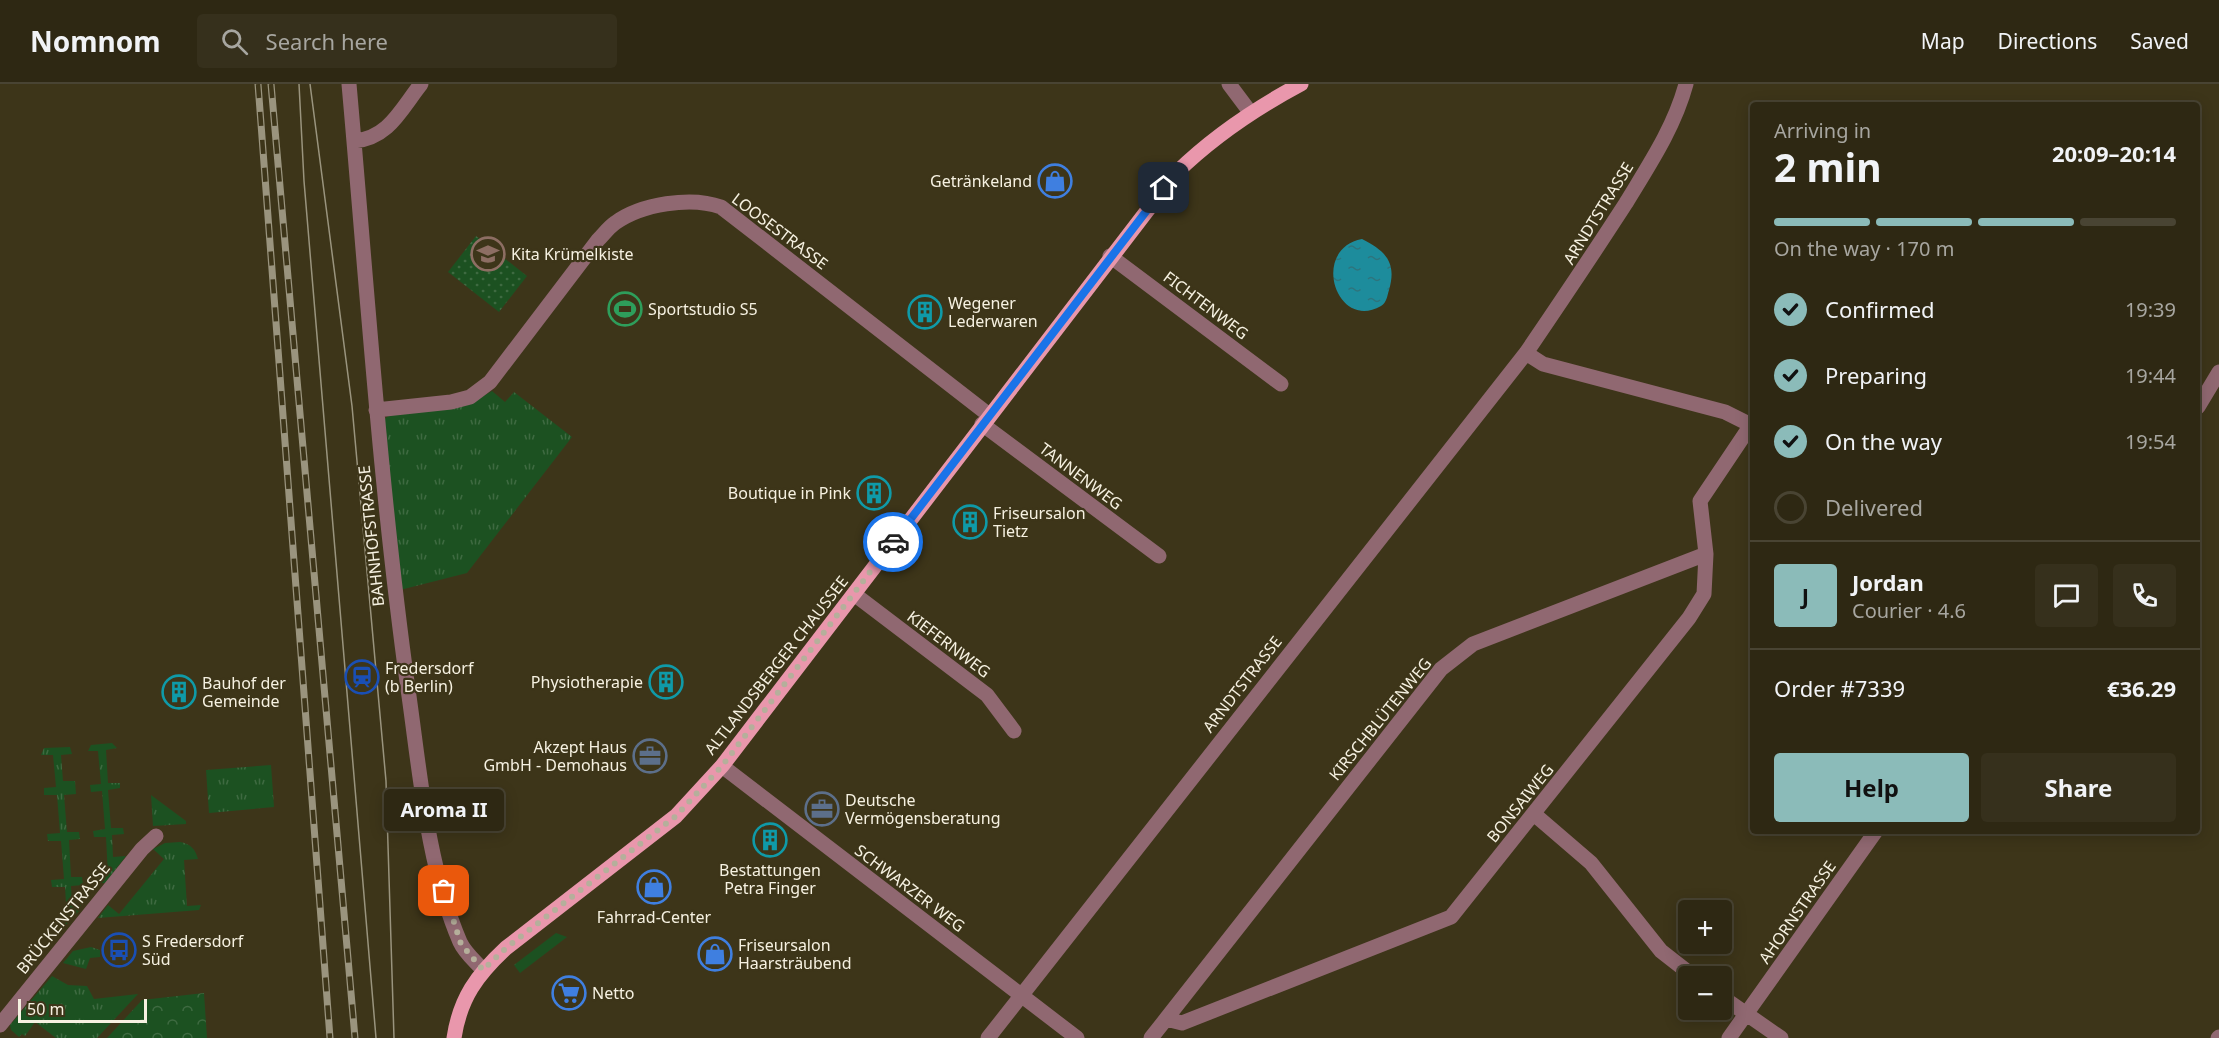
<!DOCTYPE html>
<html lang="en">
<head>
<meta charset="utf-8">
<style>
  body { margin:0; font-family:"Noto Sans",sans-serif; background:#36301c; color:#f1f3f6; height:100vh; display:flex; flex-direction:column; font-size:22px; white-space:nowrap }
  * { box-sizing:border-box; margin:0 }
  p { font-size:20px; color:#a7a6a0 }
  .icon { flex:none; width:33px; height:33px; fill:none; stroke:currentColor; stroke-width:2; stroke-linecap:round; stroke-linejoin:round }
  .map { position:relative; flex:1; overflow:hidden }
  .sheet { position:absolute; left:1750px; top:18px; width:450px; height:732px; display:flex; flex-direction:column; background:#2e2813; border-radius:6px; box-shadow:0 3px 15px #0003,0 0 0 2px #494433 }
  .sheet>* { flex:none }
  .tools { position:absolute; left:1678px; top:816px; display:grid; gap:12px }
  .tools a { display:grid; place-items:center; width:54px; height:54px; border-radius:6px; background:#2e2813; box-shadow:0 3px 15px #0003,0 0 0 2px #494433; font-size:30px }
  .scale { position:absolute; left:18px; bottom:15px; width:129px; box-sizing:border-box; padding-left:6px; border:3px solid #f6f1e1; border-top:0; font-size:16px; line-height:21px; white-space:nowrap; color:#f6f1e1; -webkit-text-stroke:4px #3d3519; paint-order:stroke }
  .pin { position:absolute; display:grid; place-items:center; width:51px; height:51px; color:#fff; margin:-26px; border-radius:12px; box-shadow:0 3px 9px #0006 }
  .courier { position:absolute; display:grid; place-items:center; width:60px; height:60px; margin:-30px; border:4px solid #1a73e8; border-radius:50%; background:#fff; color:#222; box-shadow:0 2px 8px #0007 }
  .bubble { position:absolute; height:42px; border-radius:6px; background:#2e2813; box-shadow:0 3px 15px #0003,0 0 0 2px #494433; font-size:20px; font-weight:700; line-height:42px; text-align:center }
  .overview em { font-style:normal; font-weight:700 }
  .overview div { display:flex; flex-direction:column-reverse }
  .overview { display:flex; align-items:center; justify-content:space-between; height:102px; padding:0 24px }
  h1 { font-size:39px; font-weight:700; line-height:45px }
  .bar { display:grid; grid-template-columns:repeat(4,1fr); gap:9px 6px; align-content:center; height:72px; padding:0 24px }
  .bar i { height:8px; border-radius:4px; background:#494433 }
  .bar .active { background:#8bbbb9 }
  .bar p { grid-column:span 4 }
  .line { display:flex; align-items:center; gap:15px; padding:0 24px; border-top:2px solid #494433 }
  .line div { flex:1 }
  .round { display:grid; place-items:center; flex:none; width:63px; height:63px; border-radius:6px; background:#36301c }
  ol { padding:0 24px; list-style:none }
  li { display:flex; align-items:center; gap:18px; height:66px }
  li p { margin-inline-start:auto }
  li .icon { padding:6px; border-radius:50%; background:#8bbbb9; color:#111; stroke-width:4 }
  li:last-child { color:#a7a6a0 }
  li i { width:33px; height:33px; border:3px solid #494433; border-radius:50% }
  .cta { display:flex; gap:12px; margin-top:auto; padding:12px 24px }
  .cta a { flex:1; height:69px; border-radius:6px; background:#8bbbb9; color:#111; font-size:24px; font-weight:700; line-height:69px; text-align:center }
  .cta a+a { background:#36301c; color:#f1f3f6 }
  header { display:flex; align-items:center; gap:36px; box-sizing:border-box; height:84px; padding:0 30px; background:#2e2813; border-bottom:2px solid #494433 }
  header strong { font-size:28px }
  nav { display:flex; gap:33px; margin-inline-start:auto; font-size:21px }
  .search { width:420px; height:54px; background:#36301c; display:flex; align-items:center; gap:15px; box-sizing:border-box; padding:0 21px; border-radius:6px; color:#a7a6a0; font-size:22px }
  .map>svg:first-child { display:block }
  .grass { fill:url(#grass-tufts) }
  .forest { fill:url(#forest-crowns) }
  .park { fill:url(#park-dots) }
  .water { fill:url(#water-ripples) }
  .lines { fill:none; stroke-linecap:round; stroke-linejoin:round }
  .minor { stroke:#906871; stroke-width:15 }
  .major { stroke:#e997ac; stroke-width:15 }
  .tram { stroke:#9a947e; stroke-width:1.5 }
  .rail-casing { stroke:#9a947e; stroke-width:7 }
  .rail { stroke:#3d3519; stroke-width:4.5; stroke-dasharray:14; stroke-linecap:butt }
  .done { stroke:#b5af9b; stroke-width:6; stroke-dasharray:0 10.8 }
  .route { stroke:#1a73e8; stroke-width:8 }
  .labels { text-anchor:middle; stroke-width:4.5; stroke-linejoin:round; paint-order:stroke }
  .poi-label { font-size:16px; fill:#f6f1e1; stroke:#3d3519; text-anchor:start }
  .street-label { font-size:16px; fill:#f6f1e1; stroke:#3d3519 }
</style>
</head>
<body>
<header>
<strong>Nomnom</strong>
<div class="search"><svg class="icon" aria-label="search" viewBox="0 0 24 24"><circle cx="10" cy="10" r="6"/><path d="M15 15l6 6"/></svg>Search here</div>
<nav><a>Map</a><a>Directions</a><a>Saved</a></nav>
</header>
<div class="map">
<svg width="2219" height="954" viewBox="0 0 2219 954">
  <defs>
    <pattern id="grass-tufts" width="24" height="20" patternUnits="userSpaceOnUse" patternTransform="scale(1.5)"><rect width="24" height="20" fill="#1c5121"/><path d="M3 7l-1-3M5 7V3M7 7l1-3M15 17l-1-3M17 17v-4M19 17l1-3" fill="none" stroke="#3e6a41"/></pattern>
    <pattern id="forest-crowns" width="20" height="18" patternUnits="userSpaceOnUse" patternTransform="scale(1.5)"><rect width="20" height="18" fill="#1c5121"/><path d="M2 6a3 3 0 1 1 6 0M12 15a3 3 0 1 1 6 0" fill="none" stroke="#3e6a41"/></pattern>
    <pattern id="park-dots" width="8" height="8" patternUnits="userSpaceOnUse" patternTransform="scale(1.5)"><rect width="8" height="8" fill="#1c5121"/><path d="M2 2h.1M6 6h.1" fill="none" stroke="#3e6a41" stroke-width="1.8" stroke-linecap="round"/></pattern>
    <pattern id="water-ripples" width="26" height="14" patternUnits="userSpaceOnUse" patternTransform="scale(1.5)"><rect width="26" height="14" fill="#1d8c9c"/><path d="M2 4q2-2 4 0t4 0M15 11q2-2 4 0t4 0" fill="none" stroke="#2d747d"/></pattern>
  </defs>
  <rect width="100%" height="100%" fill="#3d3519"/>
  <path class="grass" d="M492,307l13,11 9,-10 58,45 -105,136 -67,17 -16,-171 6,-4 90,-17z
    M112,659l5,5 -11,2 2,33h12v5l-12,2 3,38h12l1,6 -12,1 1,22 13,-1 -21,27h-3l-4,-6 10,-1 -2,-39h-12l-1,-6 12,-2 -3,-38 -11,1 -1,-7 11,-1 -3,-33h-10l3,-6z
    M70,663l2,7 -11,1 2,26h12l1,13 -12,1 3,37h12l1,7 -11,1 2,37h11l1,8 -12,1 1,19h9l-1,5 -17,18h-8v-8l12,-1 -2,-32h-13l-1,-7 13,-1 -3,-38h-13l-1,-7 13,-1 -3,-38h-13v-7l12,-1 -3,-32h-12l3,-7z
    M271,681l3,42 -65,6 -3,-43z
    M151,711l35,26v3l-33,2z
    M180,758c10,2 15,6 18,17l-14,1 3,46 14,-1 -2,5 -101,8 10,-13 11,9 45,-55 -11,-10 12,-6z
    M556,849l11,4 -47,36 -6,-8z
    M91,863l9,3v7l-10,1 -4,11 -23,-6 10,-12z
    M52,892l16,9 19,1 7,13 44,-5 -41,44h-41l-21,-16 -10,14 -3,-2 -3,3 -8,-7 -1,-5z"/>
  <path class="forest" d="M204,909l3,45h-100l35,-38z"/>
  <path class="park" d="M476,152l51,40 -28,36 -51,-40z"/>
  <path class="water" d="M1362,155c24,12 35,24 27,51 -2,6 -2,12 -8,16 -45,26 -71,-57 -19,-67z"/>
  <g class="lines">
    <path class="minor" d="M349,0c18,202 31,404 59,605 12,83 19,176 52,253 5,11 15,19 23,28
      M1229,0l21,28
      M354,57c35,-3 47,-32 67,-57
      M1110,172l171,128
      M2198,323l21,-35
      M376,326l75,-8 19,-5 20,-15 108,-142c6,-6 11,-13 17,-17 26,-19 76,-27 106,-16l268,208
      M982,340l177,132
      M854,510l133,101 27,36
      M722,682l355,272
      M1534,730l57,49 70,88 32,25
      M1722,913l59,41
      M1166,935l275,-350 32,-25 233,-90
      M0,941l142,-176 14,-13
      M988,954l538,-685c34,-50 67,-99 100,-150 23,-38 48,-75 60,-119
      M1151,954l15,-19 16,4 269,-106 238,-299 15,-24 2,-40 -6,-53 51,-76 -26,-13 -182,-48 -17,-11
      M1729,954l147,-207
      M2218,954l1,-1"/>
    <path class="major" d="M454,954c6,-40 23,-63 52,-90l170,-132 46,-50 454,-593c38,-37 78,-64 125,-89"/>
    <path class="tram" d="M299,0l5,97 72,857
      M310,0l42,322 34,375 8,257"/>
    <defs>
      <path id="rail" d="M258,0l72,954
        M271,0l84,954"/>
    </defs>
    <use href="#rail" class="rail-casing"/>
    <use href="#rail" class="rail"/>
  </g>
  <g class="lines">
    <path class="done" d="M444,807l17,53 22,26 23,-22 170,-132 46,-50 171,-224"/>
    <path class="route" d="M893,458l271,-354"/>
  </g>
  <defs>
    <symbol id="shop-ring" viewBox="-11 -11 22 22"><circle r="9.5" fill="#3d3519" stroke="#3f7fe0" stroke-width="1.5"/><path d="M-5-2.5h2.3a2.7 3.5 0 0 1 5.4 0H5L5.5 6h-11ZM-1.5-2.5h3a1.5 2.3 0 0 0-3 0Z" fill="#3f7fe0"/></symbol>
    <symbol id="school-ring" viewBox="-11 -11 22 22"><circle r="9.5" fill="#3d3519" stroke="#8d6e63" stroke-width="1.5"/><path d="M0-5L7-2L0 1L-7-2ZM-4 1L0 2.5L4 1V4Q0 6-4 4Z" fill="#8d6e63"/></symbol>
    <symbol id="stadium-ring" viewBox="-11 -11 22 22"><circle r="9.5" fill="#3d3519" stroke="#2e9e5b" stroke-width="1.5"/><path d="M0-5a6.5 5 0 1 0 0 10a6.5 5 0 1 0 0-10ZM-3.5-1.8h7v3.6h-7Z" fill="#2e9e5b"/></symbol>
    <symbol id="building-ring" viewBox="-11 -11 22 22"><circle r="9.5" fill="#3d3519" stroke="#0f9aa8" stroke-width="1.5"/><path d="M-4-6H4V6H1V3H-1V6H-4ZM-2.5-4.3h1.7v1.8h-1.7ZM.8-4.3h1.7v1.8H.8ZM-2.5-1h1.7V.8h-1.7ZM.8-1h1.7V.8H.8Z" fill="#0f9aa8"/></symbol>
    <symbol id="station-ring" viewBox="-11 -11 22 22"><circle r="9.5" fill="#3d3519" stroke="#1a4fb4" stroke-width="1.5"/><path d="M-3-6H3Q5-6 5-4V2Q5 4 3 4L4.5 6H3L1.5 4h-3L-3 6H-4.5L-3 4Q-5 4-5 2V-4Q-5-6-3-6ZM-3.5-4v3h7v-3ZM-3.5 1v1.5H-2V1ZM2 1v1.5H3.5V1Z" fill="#1a4fb4"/></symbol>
    <symbol id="office-ring" viewBox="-11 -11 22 22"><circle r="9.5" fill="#3d3519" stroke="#5c6f8a" stroke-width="1.5"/><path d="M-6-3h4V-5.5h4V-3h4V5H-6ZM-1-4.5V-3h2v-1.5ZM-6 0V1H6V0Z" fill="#5c6f8a"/></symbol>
    <symbol id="bus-ring" viewBox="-11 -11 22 22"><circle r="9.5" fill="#3d3519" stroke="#1a4fb4" stroke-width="1.5"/><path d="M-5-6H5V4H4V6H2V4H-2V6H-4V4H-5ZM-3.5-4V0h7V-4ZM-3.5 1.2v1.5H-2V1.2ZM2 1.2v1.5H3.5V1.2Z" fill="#1a4fb4"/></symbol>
    <symbol id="supermarket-ring" viewBox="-11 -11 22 22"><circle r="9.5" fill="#3d3519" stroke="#3f7fe0" stroke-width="1.5"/><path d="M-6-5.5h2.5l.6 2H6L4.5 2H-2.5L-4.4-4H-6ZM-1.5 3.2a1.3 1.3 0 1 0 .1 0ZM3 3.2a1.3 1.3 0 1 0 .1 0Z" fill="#3f7fe0"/></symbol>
  </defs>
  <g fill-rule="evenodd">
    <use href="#shop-ring" x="1036" y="78" width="38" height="38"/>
    <use href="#school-ring" x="469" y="151" width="38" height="38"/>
    <use href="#stadium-ring" x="606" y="206" width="38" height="38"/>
    <use href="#building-ring" x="906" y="209" width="38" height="38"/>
    <use href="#building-ring" x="855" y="390" width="38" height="38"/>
    <use href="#building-ring" x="951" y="419" width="38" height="38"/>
    <use href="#station-ring" x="343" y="574" width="38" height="38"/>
    <use href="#building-ring" x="647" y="579" width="38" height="38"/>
    <use href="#building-ring" x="160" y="589" width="38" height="38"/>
    <use href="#office-ring" x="631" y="653" width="38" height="38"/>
    <use href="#office-ring" x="803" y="706" width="38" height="38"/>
    <use href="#building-ring" x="751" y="737" width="38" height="38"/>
    <use href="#shop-ring" x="635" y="784" width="38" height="38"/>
    <use href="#bus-ring" x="100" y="847" width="38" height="38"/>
    <use href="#shop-ring" x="696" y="851" width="38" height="38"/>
    <use href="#supermarket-ring" x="550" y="890" width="38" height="38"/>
  </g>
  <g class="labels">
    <g class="poi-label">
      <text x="1032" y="103" text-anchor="end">Getränkeland</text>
      <text x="511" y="176">Kita Krümelkiste</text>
      <text x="948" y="225">Wegener<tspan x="948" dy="18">Lederwaren</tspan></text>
      <text x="648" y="231">Sportstudio S5</text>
      <text x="851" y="415" text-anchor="end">Boutique in Pink</text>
      <text x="993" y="435">Friseursalon<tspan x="993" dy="18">Tietz</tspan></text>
      <text x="385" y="590">Fredersdorf<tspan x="385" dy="18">(b Berlin)</tspan></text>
      <text x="643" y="604" text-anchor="end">Physiotherapie</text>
      <text x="202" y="605">Bauhof der<tspan x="202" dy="18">Gemeinde</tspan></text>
      <text x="627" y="669" text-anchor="end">Akzept Haus<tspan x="627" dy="18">GmbH - Demohaus</tspan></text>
      <text x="845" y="722">Deutsche<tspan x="845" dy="18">Vermögensberatung</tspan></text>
      <text x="770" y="792" text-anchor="middle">Bestattungen<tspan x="770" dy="18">Petra Finger</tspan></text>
      <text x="654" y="839" text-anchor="middle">Fahrrad-Center</text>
      <text x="142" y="863">S Fredersdorf<tspan x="142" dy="18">Süd</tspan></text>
      <text x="738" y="867">Friseursalon<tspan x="738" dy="18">Haarsträubend</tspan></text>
      <text x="592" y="915">Netto</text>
    </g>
    <g class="street-label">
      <text transform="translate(1598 129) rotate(-58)" y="6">ARNDTSTRASSE</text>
      <text transform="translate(780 147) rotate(37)" y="6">LOOSESTRASSE</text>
      <text transform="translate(1206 221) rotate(37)" y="6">FICHTENWEG</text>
      <text transform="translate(1081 392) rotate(37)" y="6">TANNENWEG</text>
      <text transform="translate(371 452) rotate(-96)" y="6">BAHNHOFSTRASSE</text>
      <text transform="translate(949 560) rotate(37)" y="6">KIEFERNWEG</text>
      <text transform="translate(776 581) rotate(-52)" y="6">ALTLANDSBERGER CHAUSSEE</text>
      <text transform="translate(1242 600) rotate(-52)" y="6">ARNDTSTRASSE</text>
      <text transform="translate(1380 635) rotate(-51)" y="6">KIRSCHBLÜTENWEG</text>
      <text transform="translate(1520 719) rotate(-51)" y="6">BONSAIWEG</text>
      <text transform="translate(910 804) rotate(37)" y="6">SCHWARZER WEG</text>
      <text transform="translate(1797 828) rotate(-55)" y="6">AHORNSTRASSE</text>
      <text transform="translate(63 834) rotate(-51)" y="6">BRÜCKENSTRASSE</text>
    </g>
  </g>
</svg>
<div class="tools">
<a>+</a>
<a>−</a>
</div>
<div class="scale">50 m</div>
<div class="pin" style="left:444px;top:807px;background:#ea580c"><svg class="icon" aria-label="bag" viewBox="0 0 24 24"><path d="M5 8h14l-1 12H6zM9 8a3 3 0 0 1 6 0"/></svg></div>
<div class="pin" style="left:1164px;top:104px;background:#1f2937"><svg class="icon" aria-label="home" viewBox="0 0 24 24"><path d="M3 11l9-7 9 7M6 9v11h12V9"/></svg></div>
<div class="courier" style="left:893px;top:458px"><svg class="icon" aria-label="car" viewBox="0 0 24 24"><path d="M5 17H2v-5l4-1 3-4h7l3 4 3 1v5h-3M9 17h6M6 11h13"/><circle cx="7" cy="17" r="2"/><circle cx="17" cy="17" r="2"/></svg></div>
<div class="bubble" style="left:384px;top:705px;width:120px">Aroma II</div>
<section class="sheet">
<div class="overview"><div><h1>2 min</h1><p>Arriving in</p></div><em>20:09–20:14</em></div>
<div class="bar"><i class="active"></i><i class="active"></i><i class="active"></i><i></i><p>On the way · 170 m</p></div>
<ol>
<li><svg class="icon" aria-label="check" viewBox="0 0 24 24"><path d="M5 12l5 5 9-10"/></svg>Confirmed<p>19:39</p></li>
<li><svg class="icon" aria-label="check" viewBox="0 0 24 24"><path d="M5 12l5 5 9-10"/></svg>Preparing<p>19:44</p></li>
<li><svg class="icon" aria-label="check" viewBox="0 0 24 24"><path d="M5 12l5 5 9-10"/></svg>On the way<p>19:54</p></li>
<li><i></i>Delivered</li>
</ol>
<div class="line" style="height:108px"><b class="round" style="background:#8bbbb9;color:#111">J</b><div><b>Jordan</b><p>Courier · 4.6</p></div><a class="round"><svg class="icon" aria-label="chat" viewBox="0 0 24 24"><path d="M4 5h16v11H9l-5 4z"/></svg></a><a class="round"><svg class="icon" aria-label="phone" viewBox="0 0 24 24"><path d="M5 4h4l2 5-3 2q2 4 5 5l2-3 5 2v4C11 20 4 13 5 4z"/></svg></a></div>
<div class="line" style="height:78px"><div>Order #7339</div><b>€36.29</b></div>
<div class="cta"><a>Help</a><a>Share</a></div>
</section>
</div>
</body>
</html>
